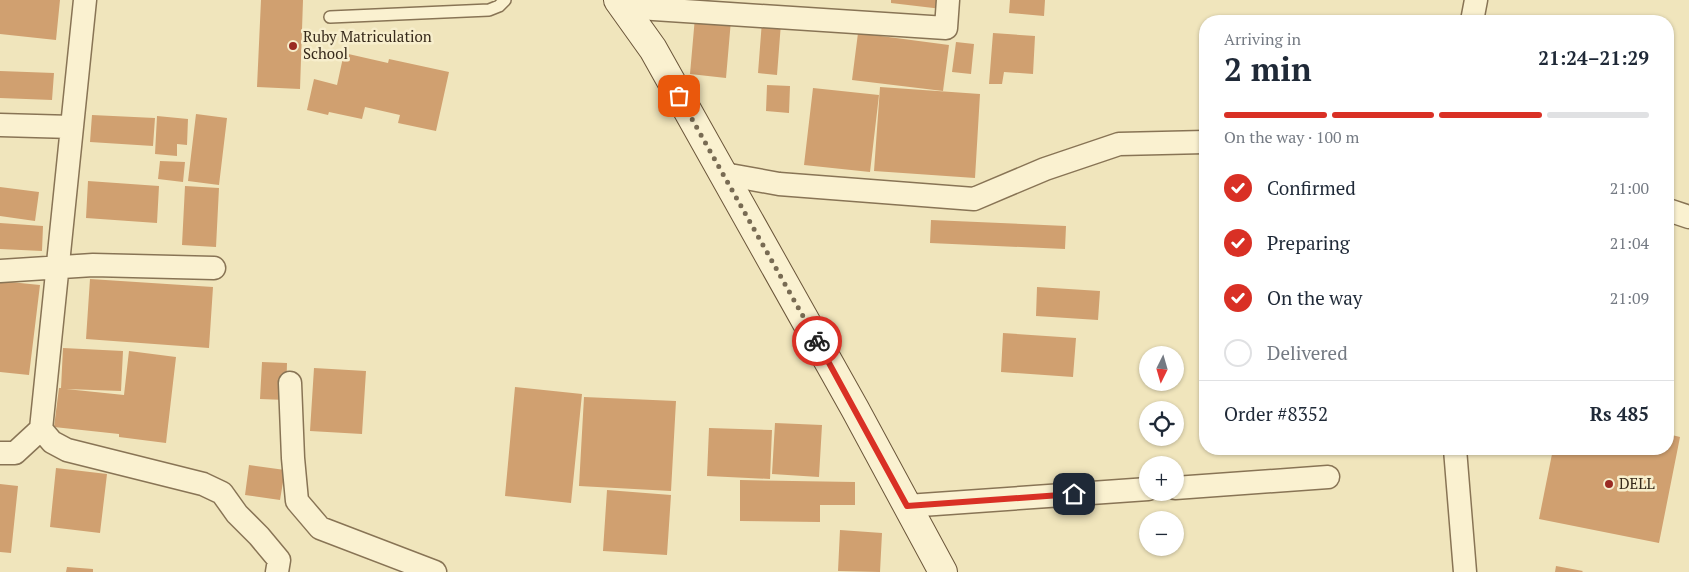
<!DOCTYPE html>
<html lang="en">
<head>
<meta charset="utf-8">
<style>
  body { margin:0; font-family:"PT Serif",serif; background:#f2f2f3; color:#1f2937; height:100vh; display:flex; flex-direction:column; font-size:19px; white-space:nowrap }
  * { box-sizing:border-box; margin:0 }
  p { font-size:16px; color:#747a83 }
  .icon { flex:none; width:28px; height:28px; fill:none; stroke:currentColor; stroke-width:2; stroke-linecap:round; stroke-linejoin:round }
  .map { position:relative; flex:1; overflow:hidden }
  .panel { position:absolute; left:1199px; top:15px; width:475px; height:440px; display:flex; flex-direction:column; background:#fff; border-radius:20px; box-shadow:0 1px 4px #0004 }
  .panel>* { flex:none }
  .needle { width:32px; rotate:185deg }
  .tools { position:absolute; left:1139px; top:346px; display:grid; gap:10px }
  .tools a { display:grid; place-items:center; width:45px; height:45px; border-radius:50%; background:#fff; box-shadow:0 1px 4px #0004; font-size:25px }
  .pin { position:absolute; display:grid; place-items:center; width:42px; height:42px; color:#fff; margin:-21px; border-radius:10px; box-shadow:0 2px 8px #0006 }
  .courier { position:absolute; display:grid; place-items:center; width:50px; height:50px; margin:-25px; border:4px solid #d93025; border-radius:50%; background:#fff; color:#222; box-shadow:0 1px 6px #0007 }
  .head em { font-style:normal; font-weight:700 }
  .head div { display:flex; flex-direction:column-reverse }
  .head { display:flex; align-items:center; justify-content:space-between; height:85px; padding:0 25px }
  h1 { font-size:32px; font-weight:700; line-height:38px }
  .bar { display:grid; grid-template-columns:repeat(4,1fr); gap:8px 5px; align-content:center; height:60px; padding:0 25px }
  .bar i { height:6px; border-radius:4px; background:#e0e1e3 }
  .bar .current { background:#d93025 }
  .bar p { grid-column:span 4 }
  .line { display:flex; align-items:center; gap:12px; padding:0 25px; border-top:1px solid #e0e1e3 }
  .line div { flex:1 }
  ol { padding:0 25px; list-style:none }
  li { display:flex; align-items:center; gap:15px; height:55px }
  li p { margin-inline-start:auto }
  li .icon { padding:5px; border-radius:50%; background:#d93025; color:#fff; stroke-width:4 }
  li:last-child { color:#747a83 }
  li i { width:28px; height:28px; border:2px solid #e0e1e3; border-radius:50% }
  .map>svg:first-child { display:block }
  .building { fill:#d0a070 }
  .lines { fill:none; stroke-linecap:round; stroke-linejoin:round }
  .lane-casing { stroke:#887455; stroke-width:14 }
  .street-casing { stroke:#887455; stroke-width:25 }
  .secondary-casing { stroke:#6a5539; stroke-width:30 }
  .lane { stroke:#faf1d0; stroke-width:11 }
  .street { stroke:#faf1d0; stroke-width:22 }
  .secondary { stroke:#faf1d0; stroke-width:28 }
  .done { stroke:#786b53; stroke-width:5; stroke-dasharray:0 9 }
  .route { stroke:#d93025; stroke-width:6 }
  .poi-dot { fill:#9a2b22; stroke:#f7eecc; stroke-width:2 }
  .labels { text-anchor:middle; stroke-width:5; stroke-linejoin:round; paint-order:stroke }
  .poi-label { font-size:15px; fill:#372a1b; stroke:#f7eecc; text-anchor:start }
</style>
</head>
<body>
<div class="map">
<svg width="1689" height="572" viewBox="0 0 1689 572">
  <rect width="100%" height="100%" fill="#f0e5bc"/>
  <path class="building" d="M0,0h60l-4,40 -56,-6z
    M261,0h42l-3,89 -43,-2z
    M891,0h52l-1,9 -51,-6z
    M1010,0h35l-1,16 -35,-3z
    M695,17l36,3 -5,58 -36,-4z
    M762,21l19,2 -4,52 -19,-2z
    M858,33l91,12 -6,46 -91,-11z
    M993,33l42,3 -2,38 -29,-2 -2,12h-13z
    M956,42l18,2 -3,30 -19,-2z
    M344,53l44,10 1,-4 60,13 -13,59 -38,-8 2,-8 -35,-8 -3,12 -33,-7 -1,3 -21,-5 7,-31 23,6z
    M0,71l54,2 -2,27 -52,-2z
    M767,85l23,1 -1,27 -23,-2z
    M880,87l100,7 -5,84 -101,-7z
    M813,88l66,7 -9,77 -66,-7z
    M196,114l31,4 -8,67 -31,-4z
    M92,115l63,3 -2,28 -63,-4z
    M157,116l31,3 -1,26 -10,-1v12l-22,-2z
    M160,161l25,1 -2,20 -25,-3z
    M88,181l71,5 -2,37 -71,-5z
    M185,186l34,2 -3,59 -34,-2z
    M0,187l39,5 -4,29 -35,-5z
    M931,220l135,6 -1,23 -135,-6z
    M0,223l43,3 -1,25 -42,-2z
    M90,279l123,8 -4,61 -123,-9z
    M0,281l40,4 -11,90 -29,-3z
    M1037,287l63,4 -2,29 -62,-4z
    M1003,333l73,5 -3,39 -72,-5z
    M63,348l60,3 -2,40 -55,-2 58,6 5,-44 47,6 -10,86 -47,-6v-3l-65,-7 5,-39h2z
    M262,362l25,1 -1,37 -26,-1z
    M314,368l52,3 -4,63 -52,-3z
    M515,387l67,7 -11,109 -66,-7z
    M584,397l92,4 -5,90 -92,-5z
    M775,423l47,2 -3,52 -47,-3z
    M709,428l63,2 -2,49 -63,-3z
    M1668,434l12,3 -21,106 -120,-24 14,-70h115z
    M249,465l36,5 -5,30 -35,-5z
    M56,468l51,6 -7,59 -50,-6z
    M740,480l115,2v23h-35v17l-80,-1z
    M0,484l18,2 -7,67 -11,-1z
    M607,490l64,5 -4,60 -64,-4z
    M840,530l42,3 -2,39 -42,-1z
    M1556,566l27,5 -1,1h-27z
    M67,567l26,2v3h-27z"/>
  <g class="lines">
    <defs>
      <path id="lane" d="M330,17l159,-7 10,-4 6,-6"/>
      <path id="street" d="M85,0l-44,429 11,13 15,8 136,34 19,9 15,21 22,22 20,24 -2,12
        M623,7l323,21 2,-28
        M1472,21l4,-21
        M0,125l72,2
        M724,174l55,10 195,15 71,-30 74,-25 86,-2
        M1668,210l21,7
        M0,271l93,-6 121,3
        M290,383l3,75 4,43 23,27 115,44
        M1455,449l10,123
        M0,453h15l26,-24
        M1175,488l153,-11
        M907,506l241,-17"/>
      <path id="secondary" d="M618,0l35,49 202,360 88,163"/>
    </defs>
    <use href="#lane" class="lane-casing"/>
    <use href="#street" class="street-casing"/>
    <use href="#secondary" class="secondary-casing"/>
    <use href="#lane" class="lane"/>
    <use href="#street" class="street"/>
    <use href="#secondary" class="secondary"/>
  </g>
  <g class="lines">
    <path class="done" d="M679,96l138,245"/>
    <path class="route" d="M817,341l90,165 167,-12"/>
  </g>
  <g class="poi-dot">
    <circle cx="293" cy="46" r="5"/>
    <circle cx="1609" cy="484" r="5"/>
  </g>
  <g class="labels">
    <g class="poi-label">
      <text x="303" y="42">Ruby Matriculation<tspan x="303" dy="17">School</tspan></text>
      <text x="1619" y="489">DELL</text>
    </g>
  </g>
</svg>
<div class="tools">
<a><svg class="needle" viewBox="-14 -14 28 28"><path d="M0-13l5 13h-10z" fill="#e53935"/><path d="M0 13l5-13h-10z" fill="#747a83"/></svg></a>
<a><svg class="icon" aria-label="locate" viewBox="0 0 24 24"><circle cx="12" cy="12" r="6"/><path d="M12 2v4M12 18v4M2 12h4M18 12h4"/></svg></a>
<a>+</a>
<a>−</a>
</div>
<div class="pin" style="left:679px;top:96px;background:#ea580c"><svg class="icon" aria-label="bag" viewBox="0 0 24 24"><path d="M5 8h14l-1 12H6zM9 8a3 3 0 0 1 6 0"/></svg></div>
<div class="pin" style="left:1074px;top:494px;background:#1f2937"><svg class="icon" aria-label="home" viewBox="0 0 24 24"><path d="M3 11l9-7 9 7M6 9v11h12V9"/></svg></div>
<div class="courier" style="left:817px;top:341px"><svg class="icon" aria-label="bike" viewBox="0 0 24 24"><circle cx="6" cy="16" r="4"/><circle cx="18" cy="16" r="4"/><path d="M6 16l4-8h5l3 8M10 8l3 8H6M13 5h3"/></svg></div>
<section class="panel">
<div class="head"><div><h1>2 min</h1><p>Arriving in</p></div><em>21:24–21:29</em></div>
<div class="bar"><i class="current"></i><i class="current"></i><i class="current"></i><i></i><p>On the way · 100 m</p></div>
<ol>
<li><svg class="icon" aria-label="check" viewBox="0 0 24 24"><path d="M5 12l5 5 9-10"/></svg>Confirmed<p>21:00</p></li>
<li><svg class="icon" aria-label="check" viewBox="0 0 24 24"><path d="M5 12l5 5 9-10"/></svg>Preparing<p>21:04</p></li>
<li><svg class="icon" aria-label="check" viewBox="0 0 24 24"><path d="M5 12l5 5 9-10"/></svg>On the way<p>21:09</p></li>
<li><i></i>Delivered</li>
</ol>
<div class="line" style="height:65px"><div>Order #8352</div><b>Rs 485</b></div>
</section>
</div>
</body>
</html>
